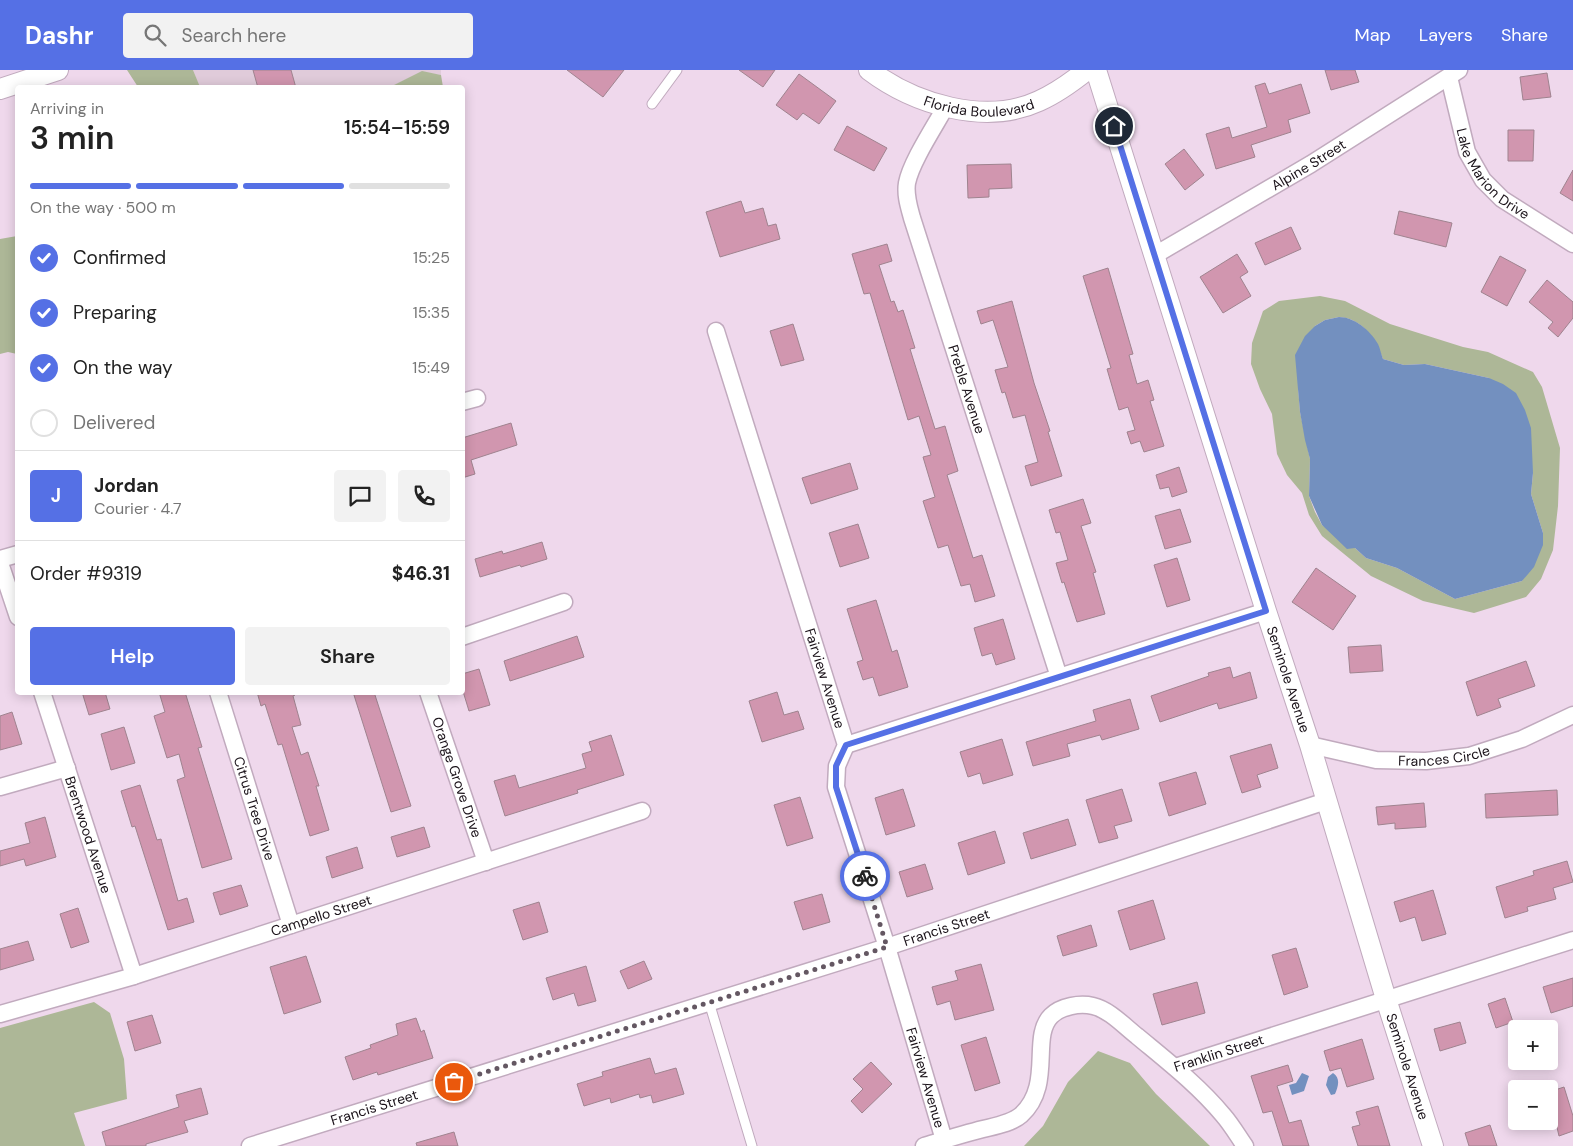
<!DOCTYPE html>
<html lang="en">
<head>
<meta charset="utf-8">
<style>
  body { margin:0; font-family:"DM Sans",sans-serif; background:#f2f2f2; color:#222; height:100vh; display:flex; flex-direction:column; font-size:19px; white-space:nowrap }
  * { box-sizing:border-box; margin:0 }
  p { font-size:16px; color:#767676 }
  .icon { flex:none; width:28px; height:28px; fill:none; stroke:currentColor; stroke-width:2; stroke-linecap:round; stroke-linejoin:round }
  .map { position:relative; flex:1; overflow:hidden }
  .side { position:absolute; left:15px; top:15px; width:450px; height:610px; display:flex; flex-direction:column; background:#fff; border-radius:5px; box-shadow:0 2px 12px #0003 }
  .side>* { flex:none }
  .controls { position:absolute; left:1508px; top:950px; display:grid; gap:10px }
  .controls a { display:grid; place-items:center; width:50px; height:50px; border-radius:5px; background:#fff; box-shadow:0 2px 12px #0003; font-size:25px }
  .pin { position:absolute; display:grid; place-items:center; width:42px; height:42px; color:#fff; margin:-21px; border:2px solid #fff; border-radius:50%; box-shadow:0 1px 5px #0007 }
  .courier { position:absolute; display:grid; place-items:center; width:50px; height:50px; margin:-25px; border:4px solid #5570e5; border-radius:50%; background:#fff; color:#222; box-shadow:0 1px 6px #0007 }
  .head em { font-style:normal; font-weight:600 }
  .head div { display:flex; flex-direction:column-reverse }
  .head { display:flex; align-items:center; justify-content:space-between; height:85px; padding:0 15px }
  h1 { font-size:32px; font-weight:600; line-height:38px }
  .bar { display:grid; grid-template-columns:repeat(4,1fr); gap:8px 5px; align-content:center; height:60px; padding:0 15px }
  .bar i { height:6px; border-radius:4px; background:#e0e0e0 }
  .bar .selected { background:#5570e5 }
  .bar p { grid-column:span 4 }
  .line { display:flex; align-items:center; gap:12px; padding:0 15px; border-top:1px solid #e0e0e0 }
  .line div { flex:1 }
  .round { display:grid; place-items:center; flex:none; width:52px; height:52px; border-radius:5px; background:#f2f2f2 }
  ol { padding:0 15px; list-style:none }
  li { display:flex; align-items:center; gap:15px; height:55px }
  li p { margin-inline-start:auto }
  li .icon { padding:5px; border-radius:50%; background:#5570e5; color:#fff; stroke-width:4 }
  li:last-child { color:#767676 }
  li i { width:28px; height:28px; border:2px solid #e0e0e0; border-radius:50% }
  .cta { display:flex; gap:10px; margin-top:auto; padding:10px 15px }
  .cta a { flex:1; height:58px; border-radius:5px; background:#5570e5; color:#fff; font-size:20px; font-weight:600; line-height:58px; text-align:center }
  .cta a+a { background:#f2f2f2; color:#222 }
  header { display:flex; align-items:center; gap:30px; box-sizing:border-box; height:70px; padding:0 25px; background:#5570e5; color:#fff }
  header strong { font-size:24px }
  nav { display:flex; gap:28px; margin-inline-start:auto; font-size:18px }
  .search { width:350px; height:45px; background:#f2f2f2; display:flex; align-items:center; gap:12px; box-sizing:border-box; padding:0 18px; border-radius:5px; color:#767676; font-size:19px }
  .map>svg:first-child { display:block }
  .commercial { fill:#e0cbda }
  .green { fill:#adb797; fill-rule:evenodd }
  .water { fill:#7390bf }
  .building { fill:#d196af; stroke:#9f838f }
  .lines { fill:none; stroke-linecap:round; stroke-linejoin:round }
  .service-casing { stroke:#c1aabe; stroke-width:11 }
  .minor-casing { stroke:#c1aabe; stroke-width:19 }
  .tertiary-casing { stroke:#c1aabe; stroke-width:22 }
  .service { stroke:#fff; stroke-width:9 }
  .minor { stroke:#fff; stroke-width:16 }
  .tertiary { stroke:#fff; stroke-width:20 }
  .done { stroke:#645762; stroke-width:5; stroke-dasharray:0 9 }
  .route { stroke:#5570e5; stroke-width:6 }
  .labels { text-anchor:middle; stroke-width:4; stroke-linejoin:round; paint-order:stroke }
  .street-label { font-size:14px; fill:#191118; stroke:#fde5fa }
</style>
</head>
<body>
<header>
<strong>Dashr</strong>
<div class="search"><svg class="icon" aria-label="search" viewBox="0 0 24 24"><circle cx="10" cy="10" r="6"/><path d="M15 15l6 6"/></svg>Search here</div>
<nav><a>Map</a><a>Layers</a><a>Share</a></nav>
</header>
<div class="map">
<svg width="1573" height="1076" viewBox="0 0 1573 1076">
  <rect width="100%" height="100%" fill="#efd8ec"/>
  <path class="commercial" d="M193,0h248v5l-19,-3 -32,15 -190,1z"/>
  <path class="green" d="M127,0h66l7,17h-62z
    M422,1l19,4 2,12h-53z
    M17,166v118l-9,-2 -8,2v-115z
    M1320,226l25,5 45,23 73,23 25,5 45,20 9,15 18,61 -2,58 -5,44 -12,29 -15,18 -52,16 -51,-12 -52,-25 -49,-40 -13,-21 -7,-22 -15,-18 -10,-21 -5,-40 -12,-25 -9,-25 1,-21 11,-32 16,-10zM1339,247c23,1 37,22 44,42l21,6 21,-1 64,14 44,95 -2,21 12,39 -21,48 -67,18 -58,-31 -31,-10 -11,-10 -33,-23 -7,-13 -6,-16 1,-37 -10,-47 -2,-25 17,-61 10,-6z
    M94,932l16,11 14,46 3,40 -53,14 11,33h-85v-118z
    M1098,981l32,12 26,31 54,52h-186l19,-20 25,-44z"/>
  <path class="water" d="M1339,247c15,0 31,13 39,27 2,4 3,10 5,15l21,6 21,-1 64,14 14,6 13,9 9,17 6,18 2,45 -2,21 12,39v12l-9,22 -12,14 -67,18 -58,-31 -31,-10 -11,-10 -8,1 -25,-24 -13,-29 1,-37 -5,-19 -5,-28 -5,-57 10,-19 10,-10 10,-6z
    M1302,1003l7,3 -5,15 -12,4 -3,-10 7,-2z
    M1333,1003c8,5 5,14 2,21l-4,1 -5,-10 2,-8z"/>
  <path class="building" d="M253,0h38l5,18h-38z
    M567,0h57l-21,27z
    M739,0h36l-12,17z
    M1325,0h30l4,12 -28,8z
    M1547,3l4,24 -28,3 -3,-23z
    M799,4l37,27 -17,23 -16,-11 -6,7 -21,-15z
    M1265,13l4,11 32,-10 9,29 -22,7 3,12 -40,13 4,12 -39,12 -10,-35 23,-7 3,11 35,-11 -12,-41z
    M847,56l40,22 -13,23 -40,-21z
    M1508,60h26l-1,31h-25z
    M1184,79l20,26 -19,15 -20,-26z
    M1011,94l1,24 -23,1v8l-21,1 -1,-33z
    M1573,100v31l-13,-8z
    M741,131l4,12 18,-5 5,18 8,-2 4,15 -60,18 -14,-45z
    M1399,141l53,12 -6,24 -52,-13z
    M1291,157l10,22 -36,16 -10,-22z
    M887,174l5,17 -13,4 12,37 3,-1 4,11 5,-2 12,38 -5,1 25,80 10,-3 13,45 -11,4 26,83 9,-3 13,41 -20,6 -5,-18 -9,2 -13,-41 -10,3 -15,-47 12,-4 -12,-40 8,-2 -12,-39 -11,4 -38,-127 -6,1 -12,-40z
    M1237,184l11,18 -8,5 11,19 -28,17 -23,-36z
    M1500,186l26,14 -19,36 -26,-14z
    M1108,198l25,86 -4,1 8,29 11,-4 6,20 -4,1 14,45 -20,6 -4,-11 -9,3 -4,-12 8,-2 -7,-23 -9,3 -12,-41 4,-1 -28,-92z
    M1547,210l26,22v16l-15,19 -10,-9 5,-6 -24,-20z
    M1012,231l22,82 16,48 -2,1 14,44 -31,10 -6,-20 13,-4 -13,-47 -12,3 -8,-26 -3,1 -7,-23 13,-3 -15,-47 -12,4 -4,-13z
    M793,254l11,36 -23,6 -11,-35z
    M511,353l6,22 -46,15 4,14 -13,4v-40z
    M850,393l8,26 -47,15 -9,-26z
    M1179,397l8,25 -15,5 -3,-10 -9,2 -4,-14z
    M1083,429l8,24 -10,3 15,46 -3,1 12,41 -28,8 -13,-40 -2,1 -6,-20 12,-3 -8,-28 -4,1 -7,-23z
    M1180,439l11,33 -26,7 -10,-33z
    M858,454l11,34 -29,9 -11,-34z
    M542,472l5,17 -26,8 -1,-2 -40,12 -5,-18 27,-8 1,3z
    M1177,488l13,42 -23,7 -13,-42z
    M1316,498l40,28 -23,34 -41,-28z
    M876,530l16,52 5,-2 11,37 -29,9 -6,-19 -10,3 -6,-18 6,-2 -16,-51z
    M1003,549l12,40 -19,6 -4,-12 -10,3 -8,-28z
    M577,566l7,21 -74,24 -6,-20z
    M1381,575l2,26 -33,2 -2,-26z
    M1526,591l9,25 -37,13 3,8 -24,9 -11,-34z
    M1230,597l3,11 17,-6 7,26 -38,11 -2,-6 -57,19 -9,-26 58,-20 -1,-3z
    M479,599l11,36 -21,6 -7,-23v-14z
    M82,622h23l5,17 -21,6z
    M159,622h26l17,55 -4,1 34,111 -30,9 -25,-88 8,-3 -6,-23 -12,4 -13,-42 11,-4z
    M257,622h38v3l-2,1 8,29 -9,2 9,28 7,-3 11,34h-3l13,44 -19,6 -28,-92 -4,1 -13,-41 -4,2z
    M353,622h21l37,114 -20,6z
    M777,622l7,23 14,-4 6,18 -42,13 -13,-41z
    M1130,629l9,30 -37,11 -2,-5 -33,9 3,12 -37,10 -7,-24 70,-21 -3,-11z
    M12,642l10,32 -22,6v-34z
    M124,657l11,36 -24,7 -10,-36z
    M611,665l13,40 -47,15 1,3 -73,23 -11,-35 21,-6 4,13 67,-20 -4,-14 10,-3 -3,-9z
    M1002,669l11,36 -30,9 -3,-11 -12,4 -8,-25z
    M1271,674l7,24 -21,7 4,12 -19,6 -12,-37z
    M1196,702l10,32 -37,12 -10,-33z
    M140,715l17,55 4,-1 17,62 9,-3 7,24 -26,8 -33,-104 -3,1 -11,-36z
    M903,719l12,37 -29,9 -11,-37z
    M1122,719l10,32 -18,5 4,12 -19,5 -13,-43z
    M1557,720l1,25 -72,3 -1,-24z
    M800,727l13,41 -26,8 -13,-41z
    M1424,733l2,24 -31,2v-6l-17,2 -2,-18z
    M45,747l11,40 -30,9 -2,-7 -24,7v-15l30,-8 -5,-20z
    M1068,749l8,26 -45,14 -8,-26z
    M424,757l6,20 -33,10 -6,-20z
    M995,761l10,32 -37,12 -10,-32z
    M357,777l6,21 -31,10 -6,-21z
    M1567,791l6,21 -20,6 3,11 -29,8 1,4 -23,7 -9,-31 38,-12 -1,-4z
    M925,794l8,25 -26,8 -8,-25z
    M241,815l7,21 -28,9 -7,-22z
    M1433,820l13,44 -24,7 -7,-24 -15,5 -6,-20z
    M822,824l8,28 -27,8 -9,-28z
    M1153,830l12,39 -35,11 -12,-39z
    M539,832l9,30 -25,8 -10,-30z
    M78,838l11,34 -18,6 -11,-34z
    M1091,855l6,21 -34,10 -6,-20z
    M28,871l6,19 -34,10v-21z
    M1296,878l12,39 -24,8 -12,-40z
    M306,886l15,46 -37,12 -14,-47z
    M644,891l8,18 -24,10 -8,-18z
    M981,894l13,46 -39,10 -5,-19 -13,4 -5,-18 26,-7 -3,-9z
    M586,896l10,35 -18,5 -4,-13 -21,7 -7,-22z
    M1573,908v28l-22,7 -8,-26z
    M1197,912l8,31 -43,12 -9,-31z
    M1505,928l8,24 -17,6 -8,-24z
    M152,945l9,28 -26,8 -8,-29z
    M416,948l5,14 3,-2 9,28 -55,17 -1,-3 -24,8 -8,-23 26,-9 -1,-3 28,-10 -2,-11z
    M1460,952l6,21 -26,8 -6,-22z
    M986,967l14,46 -25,8 -14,-46z
    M1362,969l12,40 -27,8 -6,-19 -11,3 -6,-20z
    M650,988l5,16 21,-6 8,26 -31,9 -2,-8 -11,3 -1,-4 -28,9 -1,-5 -26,8 -7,-22 26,-8 -1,-4z
    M871,992l21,22 -30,29 -11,-12 12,-12 -10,-10z
    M1288,995l5,16 -16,5 12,37 12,-3 8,26h-26l-11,-35 -9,2 -12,-37z
    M1564,1017l9,29v15l-14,5 -3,-13 -7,3v-34z
    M201,1018l7,26 -24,7 4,11 -42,12v2h-40l-4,-14 77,-25 -3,-12z
    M1378,1036l12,40h-32l-6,-19 8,-2 -4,-13z
    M1490,1055l7,21h-28l-4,-13z
    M454,1062l4,14h-41l-1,-3z"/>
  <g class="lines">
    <defs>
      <path id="service" d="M652,34l25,-34
        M709,932l43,144"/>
      <g id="minor">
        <path id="s1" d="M1449,7l18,75 16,28 19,19 71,45"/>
        <path id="s2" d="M946,36c-11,20 -35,56 -39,77 -2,12 2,24 5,35l147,459"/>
        <path id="s3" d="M1155,185l156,-91 148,-94"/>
        <path id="s4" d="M716,261l130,414 -9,21 -1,21 51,160 57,193"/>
        <path d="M462,332l15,-4"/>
        <path d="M0,489l18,-5"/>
        <path d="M0,493l18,54"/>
        <path d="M462,567l102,-35"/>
        <path id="s5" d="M42,622l92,284"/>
        <path id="s6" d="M218,622l73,233"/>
        <path id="s7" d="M428,622l58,170"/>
        <path d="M846,675l420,-134"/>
        <path id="s8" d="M1310,675l66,15 50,1 43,-5 53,-17 51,-24"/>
        <path d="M0,717l67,-19"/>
        <path id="s9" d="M0,944l134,-38 508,-165"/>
        <path id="s10" d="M1175,997l398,-127"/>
        <path id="s11" d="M250,1076l637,-199 439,-146"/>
        <path d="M924,1076c20,-6 39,-12 59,-17 12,-3 29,-6 38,-14 33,-30 9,-78 30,-99 10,-10 29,-13 42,-10 17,4 31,20 44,30 30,25 61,49 86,79 8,9 15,21 22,31"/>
      </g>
      <g id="tertiary">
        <path id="s12" d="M869,0c45,34 116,56 170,31 18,-8 33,-19 48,-31"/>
        <path id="s13" d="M1096,0l170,541 44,134 76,254 47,147"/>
        <path d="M0,19l58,-19"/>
      </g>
    </defs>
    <use href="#service" class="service-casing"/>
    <use href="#minor" class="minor-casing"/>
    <use href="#tertiary" class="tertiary-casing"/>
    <use href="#service" class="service"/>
    <use href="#minor" class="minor"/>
    <use href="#tertiary" class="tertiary"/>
  </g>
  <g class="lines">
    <path class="done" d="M454,1012l433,-135 -22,-71"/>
    <path class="route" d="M865,806l-29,-89v-21l10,-21 420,-134 -152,-485"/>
  </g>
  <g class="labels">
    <g class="street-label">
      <text dy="5" stroke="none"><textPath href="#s12" startOffset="119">Florida Boulevard</textPath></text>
      <text dy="5" stroke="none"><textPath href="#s3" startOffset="178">Alpine Street</textPath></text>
      <text dy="5" stroke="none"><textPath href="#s1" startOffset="110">Lake Marion Drive</textPath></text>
      <text dy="5" stroke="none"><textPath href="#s2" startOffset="302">Preble Avenue</textPath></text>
      <text dy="5" stroke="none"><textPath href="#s4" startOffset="364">Fairview Avenue</textPath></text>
      <text dy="5" stroke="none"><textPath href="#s13" startOffset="639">Seminole Avenue</textPath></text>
      <text dy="5" stroke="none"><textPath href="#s8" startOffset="136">Frances Circle</textPath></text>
      <text dy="5" stroke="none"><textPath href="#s7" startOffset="90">Orange Grove Drive</textPath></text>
      <text dy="5" stroke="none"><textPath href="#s6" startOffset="122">Citrus Tree Drive</textPath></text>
      <text dy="5" stroke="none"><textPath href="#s5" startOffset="150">Brentwood Avenue</textPath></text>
      <text dy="5" stroke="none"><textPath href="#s9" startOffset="336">Campello Street</textPath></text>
      <text dy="5" stroke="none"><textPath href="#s11" startOffset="730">Francis Street</textPath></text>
      <text dy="5" stroke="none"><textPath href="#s10" startOffset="46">Franklin Street</textPath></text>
      <text dy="5" stroke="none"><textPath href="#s13" startOffset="1044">Seminole Avenue</textPath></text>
      <text dy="5" stroke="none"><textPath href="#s4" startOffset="782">Fairview Avenue</textPath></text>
      <text dy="5" stroke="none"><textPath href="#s11" startOffset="130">Francis Street</textPath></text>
    </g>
  </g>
</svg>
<div class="controls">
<a>+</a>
<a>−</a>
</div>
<div class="pin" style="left:454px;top:1012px;background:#ea580c"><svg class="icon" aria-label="bag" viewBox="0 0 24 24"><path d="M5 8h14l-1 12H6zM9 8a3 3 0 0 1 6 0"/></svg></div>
<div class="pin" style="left:1114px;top:56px;background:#1f2937"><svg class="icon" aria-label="home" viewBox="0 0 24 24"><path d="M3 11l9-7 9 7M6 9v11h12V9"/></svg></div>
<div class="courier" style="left:865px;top:806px"><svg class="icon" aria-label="bike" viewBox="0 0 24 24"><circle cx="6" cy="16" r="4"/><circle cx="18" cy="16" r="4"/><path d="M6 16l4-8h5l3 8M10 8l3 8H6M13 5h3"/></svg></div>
<section class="side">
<div class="head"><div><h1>3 min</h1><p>Arriving in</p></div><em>15:54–15:59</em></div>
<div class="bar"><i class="selected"></i><i class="selected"></i><i class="selected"></i><i></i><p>On the way · 500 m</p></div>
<ol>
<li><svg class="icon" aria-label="check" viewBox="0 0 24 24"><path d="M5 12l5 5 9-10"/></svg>Confirmed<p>15:25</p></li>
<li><svg class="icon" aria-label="check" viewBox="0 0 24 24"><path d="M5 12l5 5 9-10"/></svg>Preparing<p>15:35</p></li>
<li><svg class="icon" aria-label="check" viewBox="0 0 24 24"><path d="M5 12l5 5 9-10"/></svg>On the way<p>15:49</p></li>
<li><i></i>Delivered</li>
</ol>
<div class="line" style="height:90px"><b class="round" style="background:#5570e5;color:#fff">J</b><div><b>Jordan</b><p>Courier · 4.7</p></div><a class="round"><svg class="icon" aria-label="chat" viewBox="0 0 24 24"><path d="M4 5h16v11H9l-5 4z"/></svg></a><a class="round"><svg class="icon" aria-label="phone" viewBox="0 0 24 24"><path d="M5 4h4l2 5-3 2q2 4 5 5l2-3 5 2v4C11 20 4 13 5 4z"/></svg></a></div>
<div class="line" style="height:65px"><div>Order #9319</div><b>$46.31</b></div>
<div class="cta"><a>Help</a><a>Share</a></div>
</section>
</div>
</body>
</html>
